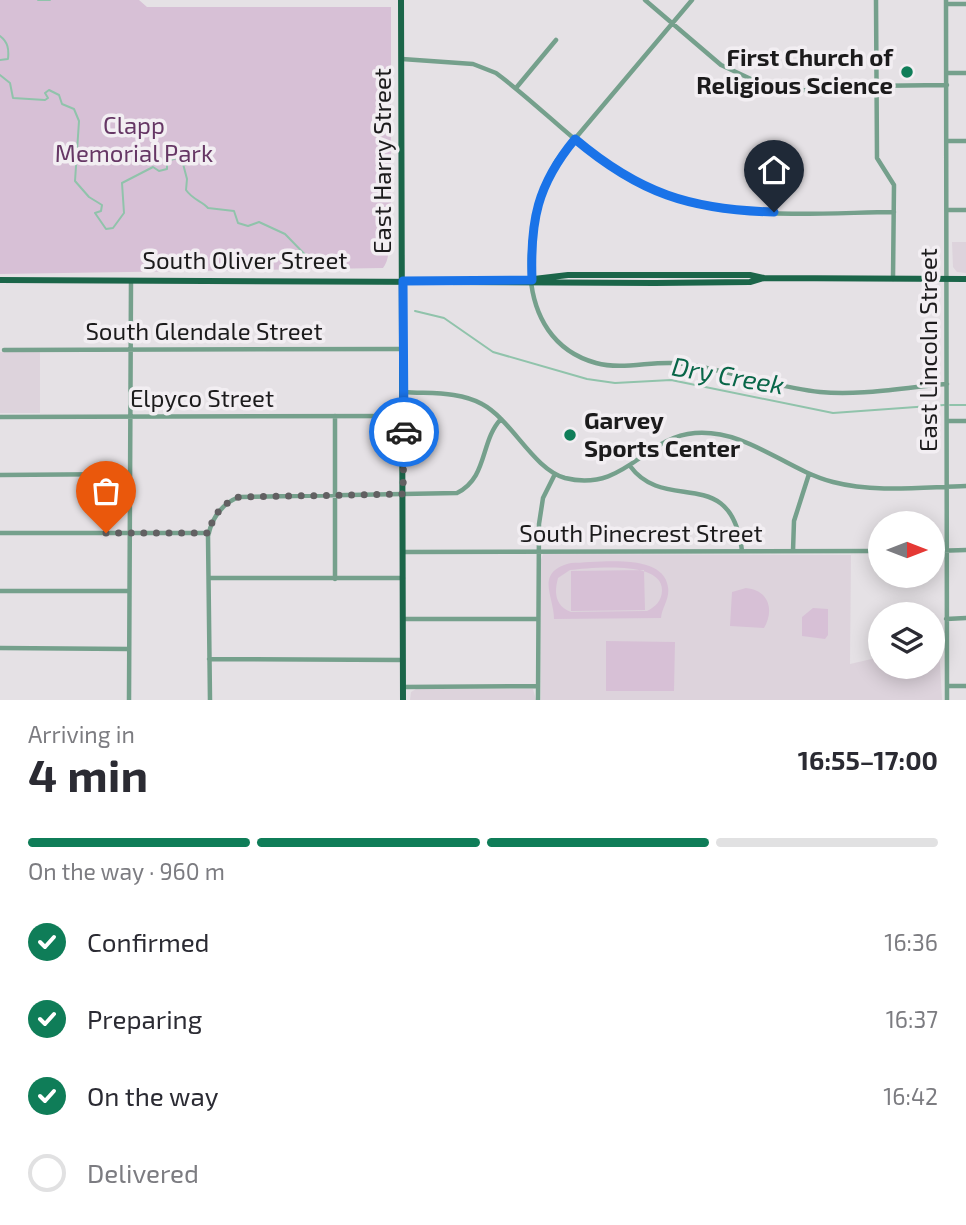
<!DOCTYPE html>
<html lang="en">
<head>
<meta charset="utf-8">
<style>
  body { margin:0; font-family:"Exo 2",sans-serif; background:#f7f7f7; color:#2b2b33; height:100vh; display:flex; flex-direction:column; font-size:26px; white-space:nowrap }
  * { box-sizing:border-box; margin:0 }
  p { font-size:23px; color:#7c7c81 }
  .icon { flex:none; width:38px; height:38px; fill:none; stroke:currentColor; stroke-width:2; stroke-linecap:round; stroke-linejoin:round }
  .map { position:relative; height:700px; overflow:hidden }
  .sheet { display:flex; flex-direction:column; background:#fff; flex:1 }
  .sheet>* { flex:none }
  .needle { width:46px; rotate:90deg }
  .controls { position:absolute; left:868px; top:511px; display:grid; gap:14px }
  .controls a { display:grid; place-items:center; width:77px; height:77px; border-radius:50%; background:#fff; box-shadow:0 4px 18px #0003; font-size:35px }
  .pin { position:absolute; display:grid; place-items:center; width:60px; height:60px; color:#fff; margin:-72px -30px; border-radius:50% 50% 50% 0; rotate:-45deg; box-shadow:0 0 7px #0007 }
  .pin .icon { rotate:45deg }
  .courier { position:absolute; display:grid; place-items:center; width:70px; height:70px; margin:-35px; border:5px solid #1a73e8; border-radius:50%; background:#fff; color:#222; box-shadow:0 2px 9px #0007 }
  .summary em { font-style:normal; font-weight:700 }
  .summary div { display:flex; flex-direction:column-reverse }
  .summary { display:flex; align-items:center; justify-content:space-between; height:119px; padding:0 28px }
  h1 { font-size:46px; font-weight:700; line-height:52px }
  .bar { display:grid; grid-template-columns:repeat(4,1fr); gap:10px 7px; align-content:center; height:84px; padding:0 28px }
  .bar i { height:9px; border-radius:5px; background:#e1e1e2 }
  .bar .active { background:#0f7d58 }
  .bar p { grid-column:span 4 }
  ol { padding:0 28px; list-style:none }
  li { display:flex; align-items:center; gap:21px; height:77px }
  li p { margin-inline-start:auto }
  li .icon { padding:7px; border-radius:50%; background:#0f7d58; color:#fff; stroke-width:4 }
  li:last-child { color:#7c7c81 }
  li i { width:38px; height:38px; border:4px solid #e1e1e2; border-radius:50% }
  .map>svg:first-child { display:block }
  .built { fill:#ddd3dc }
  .green { fill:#d7c0d6; fill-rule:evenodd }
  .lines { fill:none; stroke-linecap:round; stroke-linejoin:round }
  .stream { stroke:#90c3ab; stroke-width:2 }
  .minor { stroke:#75a08c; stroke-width:4.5 }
  .major { stroke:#1b6549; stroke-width:6 }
  .done { stroke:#626062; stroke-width:7; stroke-dasharray:0 12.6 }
  .route { stroke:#1a73e8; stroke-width:9 }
  .poi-dot { fill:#0f7d58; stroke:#f2eef2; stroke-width:2.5 }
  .labels { text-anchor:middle; stroke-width:7; stroke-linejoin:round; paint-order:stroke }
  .poi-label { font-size:24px; font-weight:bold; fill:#1c1b1c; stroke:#f2eef2; text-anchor:end }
  .park-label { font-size:24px; fill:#663765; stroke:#f2eef2 }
  .street-label { font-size:24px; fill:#1c1b1c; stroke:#f2eef2 }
  .water-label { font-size:26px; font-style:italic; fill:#086648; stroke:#f2eef2 }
</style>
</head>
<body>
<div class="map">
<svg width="966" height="700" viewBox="0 0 966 700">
  <rect width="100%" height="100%" fill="#e5e1e5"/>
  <path class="built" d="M952,242h14v31l-9,-1 -4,-5z
    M0,352h40v61h-40z
    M543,554l308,1 -1,109 30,-7v10h53v-22l6,-1 3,56h-401v-140z
    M416,689h117l3,11h-126l1,-8z"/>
  <path class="green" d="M0,0h139l8,7h244v205c-4,16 2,44 -8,56l-383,6z
    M571,563c27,0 92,-11 97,24 2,12 -6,20 -7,31l-107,1c0,-23 -20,-47 17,-56zM570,570c21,-2 92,-10 92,20 0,11 -7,17 -15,21l-76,1c-16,-6 -17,-19 -13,-34z
    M644,570l1,40 -74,1v-40z
    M746,588c22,2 29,21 18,40l-34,-2 2,-34z
    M813,608l15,1v26l-3,4 -23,-3v-19z
    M606,641l69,1 -1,49h-68z"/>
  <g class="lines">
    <path class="stream" d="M38,0h12
      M0,36c8,6 9,13 8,23l-8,1
      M0,75l10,8 3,15 32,2 3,-2 -3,-5 4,-3 10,5 3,9 12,5 5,12 -4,60 14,16 13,8 -1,6 -6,2 11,16 7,-1 11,-15 -2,-30 31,-16 6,4 8,-2v-8l10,-3 5,2 5,19 -1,11c7,10 16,11 22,18l26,3 4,12 10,3 11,-4 26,12 35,36
      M415,311l29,7 49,34 94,27 28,4 56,-3 162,33 111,-8
      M950,405h16"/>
    <path class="minor" d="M645,0l76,65 47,22 45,4 51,-5 83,-1
      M692,0l-135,160c-36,62 -48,179 39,203 29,8 60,-4 89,1 46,7 89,23 135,28 42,4 86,-5 127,-8
      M876,0l1,158 17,27 -1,94
      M946,0l1,700
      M946,4h20
      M402,59l71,5 23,9c42,31 78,70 121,99 81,53 185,41 277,40
      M947,73h19
      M516,88l40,-48
      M948,141h18
      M947,210h19
      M4,350l399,-1
      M404,392c26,2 55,-1 78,12 30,16 51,65 83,74 60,15 79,-41 130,-45 52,-4 91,37 138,49 42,11 90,5 133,4
      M0,417l403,-1
      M947,421h19
      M630,466c36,49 101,-4 112,85
      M0,475l129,-1
      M0,533h209
      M793,551l1,-30 15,-47
      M933,551l33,-1
      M403,552l477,-1
      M209,578h194
      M335,579v-163
      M0,591h128
      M403,619h135
      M946,619l20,-1
      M0,648l128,1
      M209,659l194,1
      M947,686h19
      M403,687l135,-1
      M129,700l2,-419
      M210,700l-2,-164c4,-18 13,-32 31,-39l218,-4c31,-15 23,-52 44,-74
      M538,700l1,-176 4,-26 12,-24"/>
    <path class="major" d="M401,0l2,700
      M534,279l34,-4h182l14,3 202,1
      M0,280l655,3 95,-1 14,-4"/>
  </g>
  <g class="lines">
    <path class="done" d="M106,533h103c3,-17 14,-30 30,-36l164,-3 1,-62"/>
    <path class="route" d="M404,432l-1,-151 129,-1c-2,-59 5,-95 43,-141 64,54 115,71 199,73"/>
  </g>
  <g class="poi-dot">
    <circle cx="907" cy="72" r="7"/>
    <circle cx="570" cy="435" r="7"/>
  </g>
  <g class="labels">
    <g class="poi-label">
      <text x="893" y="66">First Church of<tspan x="893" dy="28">Religious Science</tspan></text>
      <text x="584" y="429" text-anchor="start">Garvey<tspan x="584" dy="28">Sports Center</tspan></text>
    </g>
    <g class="park-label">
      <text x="134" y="134">Clapp<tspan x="134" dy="28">Memorial Park</tspan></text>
    </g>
    <g class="street-label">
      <text transform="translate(383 161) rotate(-90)" y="8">East Harry Street</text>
      <text x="245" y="269">South Oliver Street</text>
      <text x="204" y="340">South Glendale Street</text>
      <text transform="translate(929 350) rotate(-90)" y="8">East Lincoln Street</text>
      <text x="202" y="407">Elpyco Street</text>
      <text x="641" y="542">South Pinecrest Street</text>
    </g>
    <g class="water-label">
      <text transform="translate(728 376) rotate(10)" y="9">Dry Creek</text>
    </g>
  </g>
</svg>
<div class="controls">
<a><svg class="needle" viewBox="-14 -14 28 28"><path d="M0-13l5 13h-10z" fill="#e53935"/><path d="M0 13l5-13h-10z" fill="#7c7c81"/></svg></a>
<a><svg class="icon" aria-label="layers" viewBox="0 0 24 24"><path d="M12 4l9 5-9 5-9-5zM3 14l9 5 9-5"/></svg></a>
</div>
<div class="pin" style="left:106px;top:533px;background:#ea580c"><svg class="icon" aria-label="bag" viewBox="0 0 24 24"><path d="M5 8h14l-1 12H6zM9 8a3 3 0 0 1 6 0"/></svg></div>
<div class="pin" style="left:774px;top:212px;background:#1f2937"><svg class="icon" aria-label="home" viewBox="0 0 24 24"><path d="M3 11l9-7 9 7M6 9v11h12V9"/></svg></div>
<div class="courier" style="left:404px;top:432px"><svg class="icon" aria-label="car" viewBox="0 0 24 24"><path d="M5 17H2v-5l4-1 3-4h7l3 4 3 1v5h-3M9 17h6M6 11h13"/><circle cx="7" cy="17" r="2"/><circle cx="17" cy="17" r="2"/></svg></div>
</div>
<section class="sheet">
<div class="summary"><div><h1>4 min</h1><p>Arriving in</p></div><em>16:55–17:00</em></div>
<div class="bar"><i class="active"></i><i class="active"></i><i class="active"></i><i></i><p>On the way · 960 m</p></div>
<ol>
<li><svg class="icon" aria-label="check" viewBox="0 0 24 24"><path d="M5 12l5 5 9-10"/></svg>Confirmed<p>16:36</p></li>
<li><svg class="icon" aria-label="check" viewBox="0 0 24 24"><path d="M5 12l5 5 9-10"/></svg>Preparing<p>16:37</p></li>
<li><svg class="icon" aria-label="check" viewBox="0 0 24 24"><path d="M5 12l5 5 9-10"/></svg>On the way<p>16:42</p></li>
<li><i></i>Delivered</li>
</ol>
</section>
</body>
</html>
